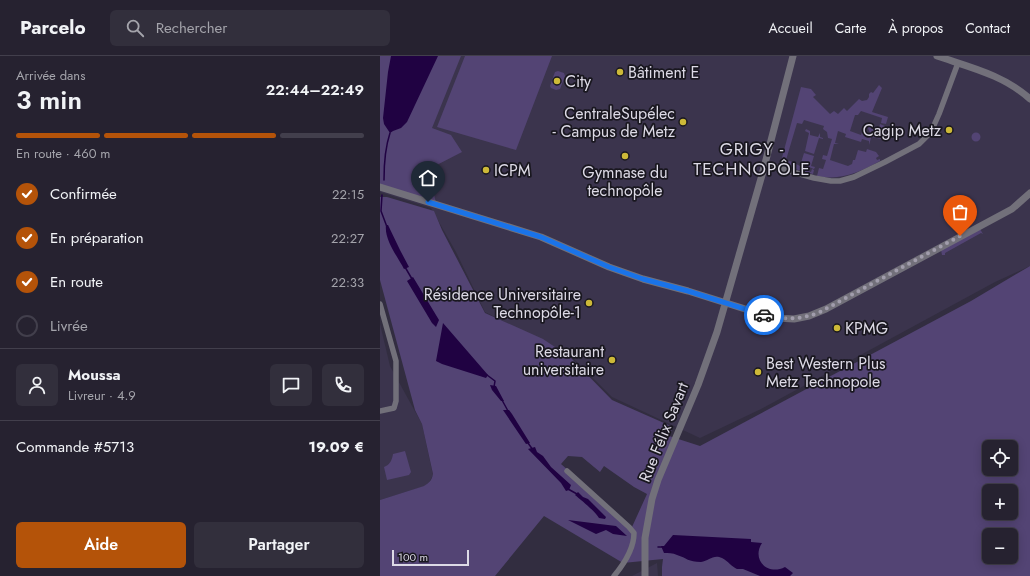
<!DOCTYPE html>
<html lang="fr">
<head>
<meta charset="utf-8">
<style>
  body { margin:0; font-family:Jost,sans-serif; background:#322f3c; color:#f1f3f6; height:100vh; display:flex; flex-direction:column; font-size:15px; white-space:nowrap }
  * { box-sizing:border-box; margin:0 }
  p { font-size:13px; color:#a4a4ab }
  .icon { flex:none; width:22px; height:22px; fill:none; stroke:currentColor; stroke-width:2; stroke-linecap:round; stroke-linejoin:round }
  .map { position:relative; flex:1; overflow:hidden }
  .sheet { display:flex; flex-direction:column; background:#262230; width:380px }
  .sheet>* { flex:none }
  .buttons { position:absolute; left:602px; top:384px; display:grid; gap:8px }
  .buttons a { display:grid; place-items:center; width:36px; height:36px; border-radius:6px; background:#262230; box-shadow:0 2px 10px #0003,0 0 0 1px #423f4c; font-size:20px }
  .scale { position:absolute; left:12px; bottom:10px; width:77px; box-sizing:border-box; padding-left:4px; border:2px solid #dddae6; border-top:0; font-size:11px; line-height:14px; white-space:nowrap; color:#dddae6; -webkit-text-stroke:3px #19171f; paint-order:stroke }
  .pin { position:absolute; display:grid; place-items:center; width:34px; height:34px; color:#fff; margin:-41px -17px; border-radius:50% 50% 50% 0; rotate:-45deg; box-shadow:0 0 4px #0007 }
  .pin .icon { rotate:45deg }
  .courier { position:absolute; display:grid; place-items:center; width:40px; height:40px; margin:-20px; border:3px solid #1a73e8; border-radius:50%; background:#fff; color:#222; box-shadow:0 1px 5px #0007 }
  .head em { font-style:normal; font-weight:600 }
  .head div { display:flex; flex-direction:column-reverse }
  .head { display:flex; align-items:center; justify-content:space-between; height:68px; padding:0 16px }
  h1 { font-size:26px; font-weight:600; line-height:30px }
  .bar { display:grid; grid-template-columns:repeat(4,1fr); gap:6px 4px; align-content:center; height:48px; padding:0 16px }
  .bar i { height:5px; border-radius:3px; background:#423f4c }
  .bar .selected { background:#b45309 }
  .bar p { grid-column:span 4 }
  .line { display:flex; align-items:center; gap:10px; padding:0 16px; border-top:1px solid #423f4c }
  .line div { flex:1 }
  .round { display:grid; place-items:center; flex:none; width:42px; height:42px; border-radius:6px; background:#322f3c }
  ol { padding:0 16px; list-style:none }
  li { display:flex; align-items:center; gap:12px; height:44px }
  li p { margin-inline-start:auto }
  li .icon { padding:4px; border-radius:50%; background:#b45309; color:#fff; stroke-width:4 }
  li:last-child { color:#a4a4ab }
  li i { width:22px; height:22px; border:2px solid #423f4c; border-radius:50% }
  .primary-button { display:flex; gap:8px; margin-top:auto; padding:8px 16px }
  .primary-button a { flex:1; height:46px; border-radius:6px; background:#b45309; color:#fff; font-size:16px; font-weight:600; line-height:46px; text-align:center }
  .primary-button a+a { background:#322f3c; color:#f1f3f6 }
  header { display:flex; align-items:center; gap:24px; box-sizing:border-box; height:56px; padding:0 20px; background:#262230; border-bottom:1px solid #423f4c }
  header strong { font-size:19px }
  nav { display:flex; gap:22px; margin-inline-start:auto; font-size:14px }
  .search { width:280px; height:36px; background:#322f3c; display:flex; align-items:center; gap:10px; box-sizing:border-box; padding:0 14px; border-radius:6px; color:#a4a4ab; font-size:15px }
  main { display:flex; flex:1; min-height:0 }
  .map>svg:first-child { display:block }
  .built { fill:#3b344d }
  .green { fill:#534474; fill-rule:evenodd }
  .water { fill:#200242 }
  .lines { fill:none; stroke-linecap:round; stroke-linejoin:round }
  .stream { stroke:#200242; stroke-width:1.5 }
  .minor { stroke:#72707a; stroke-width:5.5 }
  .tertiary { stroke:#72707a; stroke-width:7 }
  .done { stroke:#a19dac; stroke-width:4; stroke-dasharray:0 7.2 }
  .route { stroke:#1a73e8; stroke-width:5 }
  .poi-dot { fill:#cdb938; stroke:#19171f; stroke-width:1.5 }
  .labels { text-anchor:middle; stroke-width:3.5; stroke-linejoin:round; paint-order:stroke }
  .poi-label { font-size:16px; fill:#dddae6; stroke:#19171f; text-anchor:start }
  .street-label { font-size:16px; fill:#dddae6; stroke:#19171f }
  .neighbourhood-label { font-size:17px; letter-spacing:1px; fill:#dddae6; stroke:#19171f }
</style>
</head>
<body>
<header>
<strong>Parcelo</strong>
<div class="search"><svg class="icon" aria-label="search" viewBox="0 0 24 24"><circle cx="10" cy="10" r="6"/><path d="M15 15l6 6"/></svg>Rechercher</div>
<nav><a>Accueil</a><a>Carte</a><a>À propos</a><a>Contact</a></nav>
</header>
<main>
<section class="sheet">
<div class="head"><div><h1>3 min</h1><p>Arrivée dans</p></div><em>22:44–22:49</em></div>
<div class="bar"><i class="selected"></i><i class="selected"></i><i class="selected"></i><i></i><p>En route · 460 m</p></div>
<ol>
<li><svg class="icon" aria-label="check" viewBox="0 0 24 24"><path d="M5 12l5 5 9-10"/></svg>Confirmée<p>22:15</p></li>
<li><svg class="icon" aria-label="check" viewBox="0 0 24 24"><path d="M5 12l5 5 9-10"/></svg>En préparation<p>22:27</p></li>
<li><svg class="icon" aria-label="check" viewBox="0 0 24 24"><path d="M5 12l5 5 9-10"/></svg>En route<p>22:33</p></li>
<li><i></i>Livrée</li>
</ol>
<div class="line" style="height:72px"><a class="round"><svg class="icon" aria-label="person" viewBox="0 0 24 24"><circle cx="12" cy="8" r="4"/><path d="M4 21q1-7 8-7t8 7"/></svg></a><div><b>Moussa</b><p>Livreur · 4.9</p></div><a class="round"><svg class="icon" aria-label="chat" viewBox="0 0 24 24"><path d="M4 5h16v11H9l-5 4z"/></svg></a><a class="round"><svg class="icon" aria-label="phone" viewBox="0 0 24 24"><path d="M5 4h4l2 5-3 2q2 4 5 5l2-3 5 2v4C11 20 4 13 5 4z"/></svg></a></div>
<div class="line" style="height:52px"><div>Commande #5713</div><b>19.09 €</b></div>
<div class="primary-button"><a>Aide</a><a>Partager</a></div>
</section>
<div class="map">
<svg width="650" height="520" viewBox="0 0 650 520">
  <rect width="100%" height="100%" fill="#322d40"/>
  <path class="built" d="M0,0h650v210l-35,16 -234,127 -61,29 -88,-41 -41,-41 -86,-44 -29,-60 -25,-44 -51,-16z
    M0,268l10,42 32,58 11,51 -4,8 -4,3 -45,14z
    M277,507l1,13h-26z"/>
  <path class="green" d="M0,0h81l-29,72 19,7 11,17 -33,17 6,30 2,6 -57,-20z
    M85,0h87l-36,94 -79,-23z
    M178,15l6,2 1,3 -5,13 -4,1 -5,-2 -1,-2 5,-14z
    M499,29l3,3 -10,24 16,5 -2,7 -5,-1 1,-5 -21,-7 -3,4h-3l-5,16 11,4 3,-9 7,12 -2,7v-4l-7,-2 -1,3 -16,-5 1,-3 -8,-3 -3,12 4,1h-5l-4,16 18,6 4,-2 1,-4h2l3,-10 8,2 1,-3 9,3 3,4 -3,2 1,2 3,-1v2c-20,11 -39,20 -63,15l2,-8 4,1 3,-9 -4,-1 1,-4 4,1 5,-17 -4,-1 -1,-6 -4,-3 1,-3 -20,-6 -2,4 -5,-1 -11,37 10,3v1l4,2 4,-13 10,3 -3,10 4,1 -1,2 -5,-2 -1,4 3,1 1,-3 2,1 -1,4 -33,-9 21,-78 10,2 5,6 -3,2 17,17 4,-3 4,3 6,-6 3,3 12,-12 3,2 5,-1 2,-3v-3l2,-2 2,1z
    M486,68l13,4 1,-4 5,2 -1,5 -4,-1 -2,7 3,1v1l-9,-2z
    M426,73l4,2v4l8,2 2,-4v4l3,1v1l-4,-1 -5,16 -9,-3 4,-18 -4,-2z
    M591.5 81a4.5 4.5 0 1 1 9 0a4.5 4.5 0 1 1-9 0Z
    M0,141h7l47,14 8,19 43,83 58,26 27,18 42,43 61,27 -4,9 31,10 271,-145 59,-35v310h-368v-9l1,-8 -40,4 -79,-47 -49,60h-115v-76l44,-14c5,-3 8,-6 9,-12l-11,-50 -7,-14 -35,-130zM609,391h22v22h-22zM188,400l14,1 18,15 4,-6 30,21 13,7 -15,33 -71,-63zM609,435h22v22h-22zM609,479h22v22h-22z
    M600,173l3,5 -2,-1 -36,20v2h-3l-1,-5z
    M25,395l6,21 -2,3 -22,5 -3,-13c6,-2 8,-7 9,-13z"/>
  <path class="water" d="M11,0h47l-31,66 -6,6 -8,3 -3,2 -6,-9 -1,-6 5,-46z
    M6,169h2l12,25 9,17 -5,2c-6,-12 -20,-29 -18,-44z
    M33,221l26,43 -3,7 -4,-4 -25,-42z
    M63,267l45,52 -2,3 -44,-14 -6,-3z
    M110,329l6,1 8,15h-3l-9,-11z
    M123,354h6l3,4 18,29 -4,1z
    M155,391l2,5 6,4 8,11 20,18 -2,5 -3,1 -5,-8 -33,-34z
    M198,436l5,5 5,2 18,18 -1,2 -6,-1c-3,-6 -18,-18 -24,-23z
    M188,464l48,6 11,10 -14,-2 -7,-4 -10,4z
    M293,479l78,4v3l11,1c-11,17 6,33 23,24l8,6 -3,3h-30l-17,-7h-6c-5,-2 -9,-8 -15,-11 -9,-4 -13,3 -21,4 -13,0 -14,-4 -24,-7 -4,-2 -9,-2 -13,-2l-3,-7h3z"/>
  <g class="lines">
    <path class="stream" d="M4,124c0,-15 1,-32 6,-47
      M2,139l-1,16 6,16
      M25,211l7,12
      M107,319l8,6 -1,6
      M122,344l6,11
      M148,387l5,7
      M188,433l9,5
      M278,491h6"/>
    <path class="minor" d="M385,108l49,14 17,3h9l14,-4 31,-15 34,-18 12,-12 8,-18 19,-51
      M0,248l16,57v40l-2,7 -14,3
      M187,415l62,56 5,6c0,16 -10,31 -20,43"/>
    <path class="tertiary" d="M557,0c32,11 67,19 93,43
      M0,131l161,50 68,30 34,12 45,12 76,24 13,3 17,1 15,-3 17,-7 186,-100 18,-16
      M265,520v-38l7,-39 6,-19 40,-95 19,-53 45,-157 31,-119"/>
  </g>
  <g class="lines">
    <path class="done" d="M384,259c19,5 37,5 56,-3l140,-76"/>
    <path class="route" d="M48,146l113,35 68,30 34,12 45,12 76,24"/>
  </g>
  <g class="poi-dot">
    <circle cx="240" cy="16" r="4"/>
    <circle cx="177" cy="25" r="4"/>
    <circle cx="303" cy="66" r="4"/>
    <circle cx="569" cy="74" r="4"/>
    <circle cx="245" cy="100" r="4"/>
    <circle cx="106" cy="114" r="4"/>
    <circle cx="209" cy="247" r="4"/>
    <circle cx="457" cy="272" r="4"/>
    <circle cx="232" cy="304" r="4"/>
    <circle cx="378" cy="316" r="4"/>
  </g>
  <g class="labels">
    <g class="poi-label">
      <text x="248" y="22">Bâtiment E</text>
      <text x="185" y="31">City</text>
      <text x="295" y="63" text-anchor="end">CentraleSupélec<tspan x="295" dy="18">- Campus de Metz</tspan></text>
      <text x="561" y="80" text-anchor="end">Cagip Metz</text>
      <text x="114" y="120">ICPM</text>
      <text x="245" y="122" text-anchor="middle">Gymnase du<tspan x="245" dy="18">technopôle</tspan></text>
      <text x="201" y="244" text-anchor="end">Résidence Universitaire<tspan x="201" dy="18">Technopôle-1</tspan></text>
      <text x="465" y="278">KPMG</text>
      <text x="224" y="301" text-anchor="end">Restaurant<tspan x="224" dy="18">universitaire</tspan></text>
      <text x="386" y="313">Best Western Plus<tspan x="386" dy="18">Metz Technopole</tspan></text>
    </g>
    <g class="street-label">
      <text transform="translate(283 376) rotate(-68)" y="6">Rue Félix Savart</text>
    </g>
    <g class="neighbourhood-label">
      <text x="372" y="99">GRIGY -<tspan x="372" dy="20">TECHNOPÔLE</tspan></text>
    </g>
  </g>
</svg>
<div class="buttons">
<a><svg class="icon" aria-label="locate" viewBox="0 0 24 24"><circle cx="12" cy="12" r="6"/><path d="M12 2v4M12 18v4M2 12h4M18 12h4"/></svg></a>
<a>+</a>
<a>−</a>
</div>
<div class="scale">100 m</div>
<div class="pin" style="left:580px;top:180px;background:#ea580c"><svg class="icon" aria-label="bag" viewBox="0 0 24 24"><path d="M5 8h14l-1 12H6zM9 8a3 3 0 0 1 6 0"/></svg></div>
<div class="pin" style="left:48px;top:146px;background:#1f2937"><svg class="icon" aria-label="home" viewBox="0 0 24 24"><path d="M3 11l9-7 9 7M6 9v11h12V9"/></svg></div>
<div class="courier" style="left:384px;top:259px"><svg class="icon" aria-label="car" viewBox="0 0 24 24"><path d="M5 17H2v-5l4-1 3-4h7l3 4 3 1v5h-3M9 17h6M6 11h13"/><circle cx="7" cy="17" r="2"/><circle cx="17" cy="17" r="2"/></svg></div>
</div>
</main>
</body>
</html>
